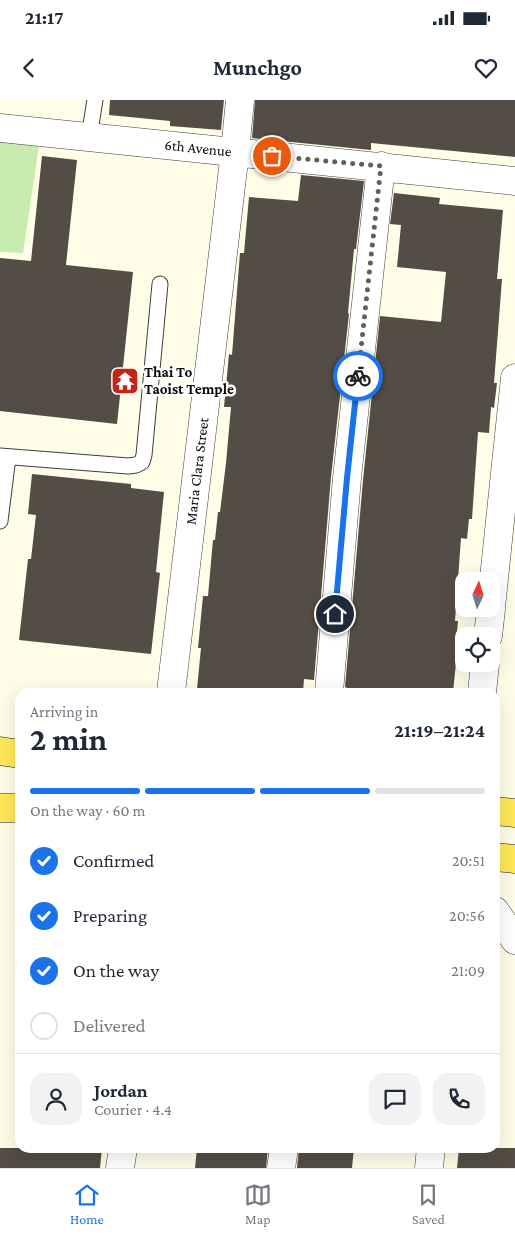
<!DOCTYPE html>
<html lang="en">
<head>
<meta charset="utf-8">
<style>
  body { margin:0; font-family:"Crimson Pro",serif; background:#f2f2f3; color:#1f2937; height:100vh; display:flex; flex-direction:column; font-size:19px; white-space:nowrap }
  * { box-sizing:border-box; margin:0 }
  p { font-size:16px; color:#747a83 }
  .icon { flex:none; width:28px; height:28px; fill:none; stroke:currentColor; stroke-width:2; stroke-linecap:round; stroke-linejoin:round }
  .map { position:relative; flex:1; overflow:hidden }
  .details { position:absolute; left:15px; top:588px; width:485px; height:465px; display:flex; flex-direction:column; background:#fff; border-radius:15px; box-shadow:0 5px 20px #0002 }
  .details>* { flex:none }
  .needle { width:32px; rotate:4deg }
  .controls { position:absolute; left:455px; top:472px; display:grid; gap:10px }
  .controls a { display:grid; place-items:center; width:45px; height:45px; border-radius:10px; background:#fff; box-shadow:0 5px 20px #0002; font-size:25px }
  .pin { position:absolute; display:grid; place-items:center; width:42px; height:42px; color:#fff; margin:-21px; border:2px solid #fff; border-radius:50%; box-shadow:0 1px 5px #0007 }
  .courier { position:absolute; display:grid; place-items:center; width:50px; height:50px; margin:-25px; border:4px solid #1a73e8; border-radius:50%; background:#fff; color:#222; box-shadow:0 1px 6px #0007 }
  .overview em { font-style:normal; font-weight:700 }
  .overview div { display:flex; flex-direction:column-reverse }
  .overview { display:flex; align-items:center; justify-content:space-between; height:85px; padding:0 15px }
  h1 { font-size:32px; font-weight:700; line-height:38px }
  .bar { display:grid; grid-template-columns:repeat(4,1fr); gap:8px 5px; align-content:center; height:60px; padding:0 15px }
  .bar i { height:6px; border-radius:4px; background:#e0e1e3 }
  .bar .on { background:#1a73e8 }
  .bar p { grid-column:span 4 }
  .line { display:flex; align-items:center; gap:12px; padding:0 15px; border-top:1px solid #e0e1e3 }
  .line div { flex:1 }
  .round { display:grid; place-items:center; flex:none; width:52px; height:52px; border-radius:15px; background:#f2f2f3 }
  ol { padding:0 15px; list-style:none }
  li { display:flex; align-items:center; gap:15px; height:55px }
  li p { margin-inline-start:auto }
  li .icon { padding:5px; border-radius:50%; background:#1a73e8; color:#fff; stroke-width:4 }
  li:last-child { color:#747a83 }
  li i { width:28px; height:28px; border:2px solid #e0e1e3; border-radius:50% }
  .status { display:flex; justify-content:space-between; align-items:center; height:35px; padding:0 25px; background:#fff; direction:ltr }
  .status svg { height:14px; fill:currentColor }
  header { display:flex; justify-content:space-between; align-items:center; height:65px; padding:0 15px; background:#fff; font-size:22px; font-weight:700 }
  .dock { display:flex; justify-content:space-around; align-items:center; height:70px; border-top:1px solid #e0e1e3; background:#fff; font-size:14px; color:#747a83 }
  .dock a { display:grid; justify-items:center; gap:2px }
  .dock .on { color:#1a73e8 }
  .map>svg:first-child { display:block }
  .green { fill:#c8ebaf }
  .building { fill:#544d46 }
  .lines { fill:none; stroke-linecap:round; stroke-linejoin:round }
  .service-casing { stroke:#3d3d3d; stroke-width:17 }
  .minor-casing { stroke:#3d3d3d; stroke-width:29 }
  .primary-casing { stroke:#1b1b1b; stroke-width:29 }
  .service { stroke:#fff; stroke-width:15 }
  .minor { stroke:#fff; stroke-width:28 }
  .primary { stroke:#ffe858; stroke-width:28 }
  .done { stroke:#605f58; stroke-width:5; stroke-dasharray:0 9 }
  .route { stroke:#1a73e8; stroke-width:6 }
  .labels { text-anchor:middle; stroke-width:5; stroke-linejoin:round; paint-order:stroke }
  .street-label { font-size:15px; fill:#0a0a0a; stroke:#fff }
  .poi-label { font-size:15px; font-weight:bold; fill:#0a0a0a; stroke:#fff; text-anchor:start }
</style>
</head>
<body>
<div class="status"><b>21:17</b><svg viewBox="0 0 49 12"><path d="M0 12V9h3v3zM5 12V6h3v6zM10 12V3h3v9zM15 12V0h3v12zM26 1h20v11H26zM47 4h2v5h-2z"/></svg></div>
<header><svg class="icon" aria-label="back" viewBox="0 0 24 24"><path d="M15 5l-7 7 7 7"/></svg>Munchgo<svg class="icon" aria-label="heart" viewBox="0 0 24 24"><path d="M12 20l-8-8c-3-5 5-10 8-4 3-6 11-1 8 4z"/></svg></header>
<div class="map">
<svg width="515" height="1068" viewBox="0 0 515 1068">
  <rect width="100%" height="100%" fill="#fffde8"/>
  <path class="green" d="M0,35l40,4 -17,114 -23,-1z"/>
  <path class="building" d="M110,0h114l-3,30 -51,-4v-5l-61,-6z
    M255,0h260v57l-144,-14v7l-119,-12z
    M42,56l35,4 -11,105 67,7 -16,152 -117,-13v-153l31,3z
    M301,75l63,6 -8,68h-2l-6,64 1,1 -18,163 -17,203 -10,-1 -1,13h-66l-40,-3 4,-41h-3l5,-52h5l5,-56h2l3,-28h2l6,-49 5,-56h-7l5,-53 3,1 8,-102h4l5,-56 49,4z
    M394,93l46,5 -1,6 64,6 -6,69h5l-8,104h3l-3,25 -3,-1 -2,26 -11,-1 -6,87h-3l-2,20 -6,-1 -6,83h3l-2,23h2l-5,48h-106v-4l-2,-1 18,-207 17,-164 61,6 5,-50 -49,-5 4,-42 -11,-1z
    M32,374l99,10v4l33,4 -8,80 4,1 -9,81 -132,-14 9,-81h3l5,-44 -8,-1z
    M0,1048h102l-2,20h-100z
    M197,1048h71l-2,20h-71z
    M299,1048h55l-2,20h-55z
    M459,1048h56v20h-58z"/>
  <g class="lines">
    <defs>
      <path id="service" d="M89,37l6,-37
        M0,356l128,10 8,-1 6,-3 2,-7 16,-171
        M0,421l8,-64"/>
      <path id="minor" d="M0,28l515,53
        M491,507l24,-229
        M488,536l3,-27
        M171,592l64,-540 5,-52
        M329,592l18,-214 34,-312
        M482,592l3,-28
        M495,811l20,29
        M120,1068l3,-20
        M281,1068l3,-20
        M429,1068l2,-20"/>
      <path id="primary" d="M0,651l20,3
        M0,708h20
        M495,711l20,2
        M495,757l20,2"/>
    </defs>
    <use href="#service" class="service-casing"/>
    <use href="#minor" class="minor-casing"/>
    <use href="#primary" class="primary-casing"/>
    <use href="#service" class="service"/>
    <use href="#minor" class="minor"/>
    <use href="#primary" class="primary"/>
  </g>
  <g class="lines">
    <path class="done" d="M272,56l109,10 -23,210"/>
    <path class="route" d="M335,514l12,-136 11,-102"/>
  </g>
  <defs>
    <symbol id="temple-square" viewBox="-11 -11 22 22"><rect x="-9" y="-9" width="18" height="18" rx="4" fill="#c2241a" stroke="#fff"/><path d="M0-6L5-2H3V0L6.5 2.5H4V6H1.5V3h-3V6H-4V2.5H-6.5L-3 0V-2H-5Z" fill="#fff"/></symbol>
  </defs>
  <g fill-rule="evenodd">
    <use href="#temple-square" x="109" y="265" width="32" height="32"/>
  </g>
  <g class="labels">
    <g class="street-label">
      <text transform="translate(198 48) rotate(6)" y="5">6th Avenue</text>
      <text transform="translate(197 371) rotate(-83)" y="5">Maria Clara Street</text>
    </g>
    <g class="poi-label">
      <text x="144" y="277">Thai To<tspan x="144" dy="17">Taoist Temple</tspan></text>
    </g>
  </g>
</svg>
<div class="controls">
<a><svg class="needle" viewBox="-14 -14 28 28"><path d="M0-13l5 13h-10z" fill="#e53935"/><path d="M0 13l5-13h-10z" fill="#747a83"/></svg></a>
<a><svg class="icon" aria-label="locate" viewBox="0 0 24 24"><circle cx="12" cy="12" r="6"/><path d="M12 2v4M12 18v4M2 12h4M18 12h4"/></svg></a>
</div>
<div class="pin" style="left:272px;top:56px;background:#ea580c"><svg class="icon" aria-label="bag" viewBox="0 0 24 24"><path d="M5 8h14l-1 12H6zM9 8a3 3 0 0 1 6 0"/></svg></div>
<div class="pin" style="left:335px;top:514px;background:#1f2937"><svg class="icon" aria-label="home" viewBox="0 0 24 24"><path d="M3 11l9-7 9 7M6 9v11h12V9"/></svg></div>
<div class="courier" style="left:358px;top:276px"><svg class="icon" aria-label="bike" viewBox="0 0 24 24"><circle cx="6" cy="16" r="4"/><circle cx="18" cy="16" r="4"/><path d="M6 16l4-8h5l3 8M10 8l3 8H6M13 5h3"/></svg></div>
<section class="details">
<div class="overview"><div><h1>2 min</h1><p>Arriving in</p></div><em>21:19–21:24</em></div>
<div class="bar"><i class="on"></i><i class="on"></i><i class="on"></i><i></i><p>On the way · 60 m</p></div>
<ol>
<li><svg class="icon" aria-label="check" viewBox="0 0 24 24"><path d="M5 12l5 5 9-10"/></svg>Confirmed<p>20:51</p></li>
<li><svg class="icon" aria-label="check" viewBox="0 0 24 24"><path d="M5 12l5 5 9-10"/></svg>Preparing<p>20:56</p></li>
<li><svg class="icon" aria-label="check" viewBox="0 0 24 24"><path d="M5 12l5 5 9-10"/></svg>On the way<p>21:09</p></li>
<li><i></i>Delivered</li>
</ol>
<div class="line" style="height:90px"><a class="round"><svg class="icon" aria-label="person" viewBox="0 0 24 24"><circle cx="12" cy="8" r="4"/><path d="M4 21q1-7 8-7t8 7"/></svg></a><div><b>Jordan</b><p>Courier · 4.4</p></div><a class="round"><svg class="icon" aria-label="chat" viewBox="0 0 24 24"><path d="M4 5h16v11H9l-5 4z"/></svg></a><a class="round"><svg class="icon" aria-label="phone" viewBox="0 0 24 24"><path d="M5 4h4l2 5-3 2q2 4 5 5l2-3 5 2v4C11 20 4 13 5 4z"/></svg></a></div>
</section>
</div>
<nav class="dock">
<a class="on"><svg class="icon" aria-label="home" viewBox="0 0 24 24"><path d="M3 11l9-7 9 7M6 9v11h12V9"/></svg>Home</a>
<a><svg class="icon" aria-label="map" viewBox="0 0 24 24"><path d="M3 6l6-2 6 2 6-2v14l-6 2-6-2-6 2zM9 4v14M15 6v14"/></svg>Map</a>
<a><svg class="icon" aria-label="saved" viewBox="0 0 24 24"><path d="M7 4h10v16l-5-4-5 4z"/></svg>Saved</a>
</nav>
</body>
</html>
